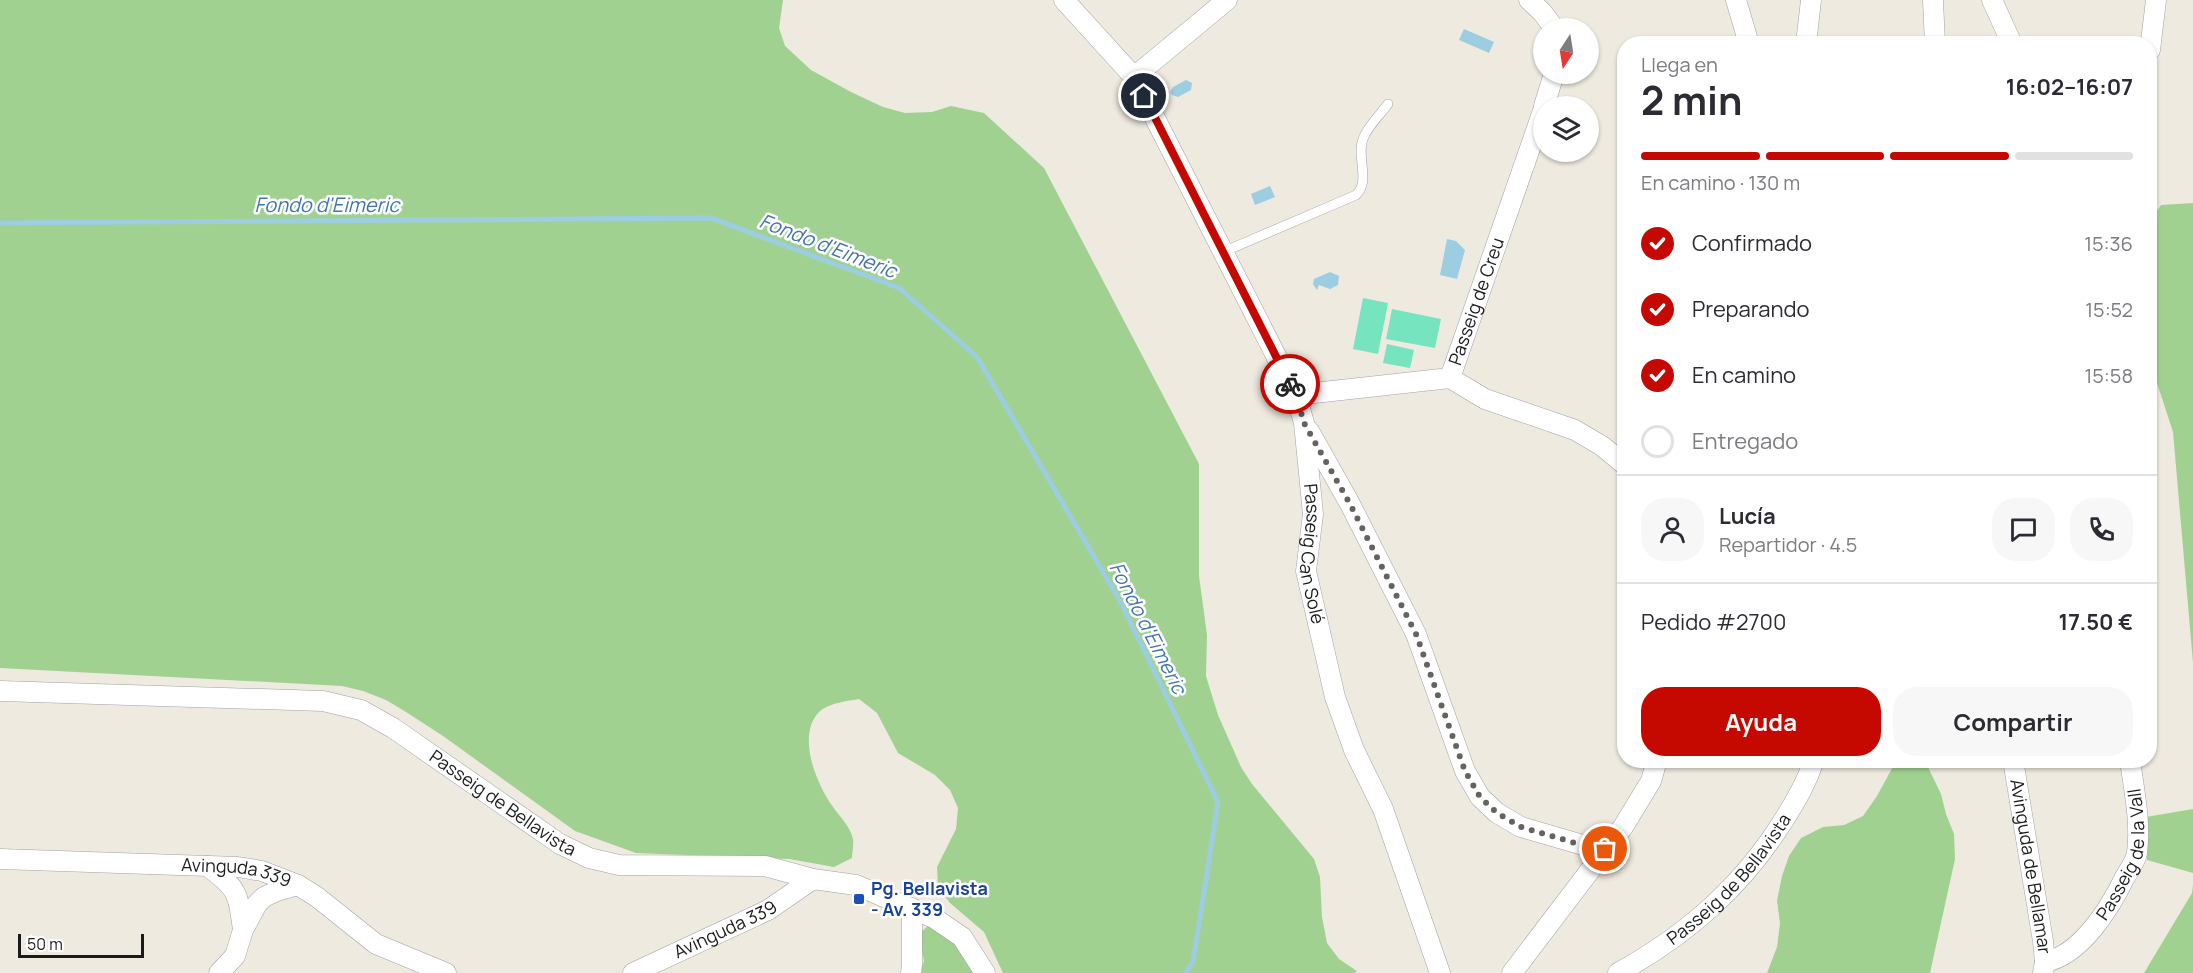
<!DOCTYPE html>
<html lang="es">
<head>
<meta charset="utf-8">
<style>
  body { margin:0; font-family:Manrope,sans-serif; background:#f7f7f7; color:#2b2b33; height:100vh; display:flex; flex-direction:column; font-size:22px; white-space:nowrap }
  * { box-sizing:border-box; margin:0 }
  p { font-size:20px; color:#7c7c81 }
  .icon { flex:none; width:33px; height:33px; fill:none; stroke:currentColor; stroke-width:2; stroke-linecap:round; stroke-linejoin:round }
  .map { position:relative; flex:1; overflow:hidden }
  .side { position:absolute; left:1617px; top:36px; width:540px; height:732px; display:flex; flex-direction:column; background:#fff; border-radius:24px; box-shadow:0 2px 4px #0004 }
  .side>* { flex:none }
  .needle { width:39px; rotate:192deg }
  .fabs { position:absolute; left:1533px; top:18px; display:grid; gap:12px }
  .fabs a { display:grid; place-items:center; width:66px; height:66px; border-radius:50%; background:#fff; box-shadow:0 2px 4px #0004; font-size:30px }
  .scale { position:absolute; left:18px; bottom:15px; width:126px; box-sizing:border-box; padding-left:6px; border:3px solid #1b1b1b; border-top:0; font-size:16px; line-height:21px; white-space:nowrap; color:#1b1b1b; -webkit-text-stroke:4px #fff; paint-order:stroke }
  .pin { position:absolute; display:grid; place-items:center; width:51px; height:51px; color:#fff; margin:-26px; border:3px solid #fff; border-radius:50%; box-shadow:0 2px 6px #0007 }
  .courier { position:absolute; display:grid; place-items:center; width:60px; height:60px; margin:-30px; border:4px solid #c60900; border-radius:50%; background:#fff; color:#222; box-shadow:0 2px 8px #0007 }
  .headline em { font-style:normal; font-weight:700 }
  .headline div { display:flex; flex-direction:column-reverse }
  .headline { display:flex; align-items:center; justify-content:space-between; height:102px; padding:0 24px }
  h1 { font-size:39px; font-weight:700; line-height:45px }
  .bar { display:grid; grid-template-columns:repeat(4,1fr); gap:9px 6px; align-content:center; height:72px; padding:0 24px }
  .bar i { height:8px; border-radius:4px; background:#e1e1e2 }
  .bar .selected { background:#c60900 }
  .bar p { grid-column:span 4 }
  .line { display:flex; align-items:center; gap:15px; padding:0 24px; border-top:2px solid #e1e1e2 }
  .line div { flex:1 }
  .round { display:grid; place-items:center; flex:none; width:63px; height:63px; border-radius:24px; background:#f7f7f7 }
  ol { padding:0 24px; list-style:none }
  li { display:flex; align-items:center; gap:18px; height:66px }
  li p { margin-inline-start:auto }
  li .icon { padding:6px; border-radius:50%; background:#c60900; color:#fff; stroke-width:4 }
  li:last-child { color:#7c7c81 }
  li i { width:33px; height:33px; border:3px solid #e1e1e2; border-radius:50% }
  .cta { display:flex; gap:12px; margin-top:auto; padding:12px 24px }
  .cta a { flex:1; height:69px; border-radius:24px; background:#c60900; color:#fff; font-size:24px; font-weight:700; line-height:69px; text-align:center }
  .cta a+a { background:#f7f7f7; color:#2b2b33 }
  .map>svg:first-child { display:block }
  .forest { fill:#a1d191 }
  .pitch { fill:#76e4be }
  .water { fill:#9ccde0 }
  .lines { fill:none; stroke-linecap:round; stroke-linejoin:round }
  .stream { stroke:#9ccde0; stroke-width:5 }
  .lane-casing { stroke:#a2a2a2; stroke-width:10 }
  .street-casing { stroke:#a2a2a2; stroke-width:21 }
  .lane { stroke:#fff; stroke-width:9 }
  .street { stroke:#fff; stroke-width:20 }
  .done { stroke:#656360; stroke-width:6; stroke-dasharray:0 10.8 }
  .route { stroke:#c60900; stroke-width:8 }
  .transit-dot { fill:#1a4fb4; stroke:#fff; stroke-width:2 }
  .labels { text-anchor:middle; stroke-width:5; stroke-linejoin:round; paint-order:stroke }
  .street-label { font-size:18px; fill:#1b1b1b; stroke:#fff }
  .transit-label { font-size:18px; font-weight:bold; fill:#164399; stroke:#fff; text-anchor:start }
  .water-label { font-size:20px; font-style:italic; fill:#4174b1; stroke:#fff }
</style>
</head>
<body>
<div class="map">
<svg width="2193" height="973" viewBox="0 0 2193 973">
  <rect width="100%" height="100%" fill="#eeeae0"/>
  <path class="forest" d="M0,0h783l-4,28 6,18 26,24 40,22 32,15 22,6 27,-1 19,-6 33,7 60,55 155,296v112l8,59 -1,41 12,39 23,52 11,17 62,75 6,18 2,40 5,26 12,16 18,12 -3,2h-351l-19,-41 -34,-29 -12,-16 -1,-20 19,-38 2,-21 -8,-18 -15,-15 -37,-22 -21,-40 -18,-14c-11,2 -31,4 -40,13 -23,24 -2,73 14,95 7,10 17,19 20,32 1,6 -1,13 -1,19l-18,9 -45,-8 -153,-6 -61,-22 -132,-95 -37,-24 -20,-12 -23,-9 -21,-5 -342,-18z
    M2193,203v460l-20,-231 -16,-49 -7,-2v-160l11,-16z
    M1896,761h29l16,33 5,20 8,20 1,25 -25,114h-163l10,-26 3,-24 -3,-22 5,-25 7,-20 12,-18 22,-11 21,-2 19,-9 14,-20z
    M2193,809v64l-46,-13 -1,-43z
    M2193,885v88h-49l48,-80z
    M929,925l28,16 19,32h-56l4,-12 -5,-27z"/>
  <path class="pitch" d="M1363,298l25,5 -10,51 -25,-5z
    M1392,309l49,10 -6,29 -49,-9z
    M1387,344l27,6 -4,18 -27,-5z"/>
  <path class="water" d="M1464,29l30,13 -5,11 -30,-13z
    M1186,80l6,3 -1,7 -13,7 -6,-2 -2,-3 3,-5z
    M1270,186l5,11 -20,8 -4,-11z
    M1447,239l9,2 9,9 -8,29 -17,-4z
    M1330,272l9,4 -1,9 -8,4 -11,-4 -2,5 -4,-6 1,-5z"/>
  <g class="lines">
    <path class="stream" d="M0,223l711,-5 188,70 78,69 143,244 98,201 -25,160 -8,11"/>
    <defs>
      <path id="lane" d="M1223,252l133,-57c15,-14 0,-38 7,-56 4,-12 17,-24 25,-35"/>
      <g id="street">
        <path id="s1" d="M1064,0l70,77 162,318 8,28 9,91 -7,57 29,126 19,53 29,59 57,164"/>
        <path d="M1529,0l13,12 12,16"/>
        <path d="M1736,0l13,44"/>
        <path d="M1933,0l2,44"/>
        <path d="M1992,0l20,44"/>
        <path d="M1806,44l5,-44"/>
        <path d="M2150,50l6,-50"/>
        <path d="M1134,77l93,-77"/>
        <path d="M1544,106l10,-32"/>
        <path id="s2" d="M1450,378l94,-270"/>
        <path d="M1450,378l35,21 90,31 27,16 22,18"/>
        <path d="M1296,395l154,-17"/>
        <path d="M1309,431l41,73 66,130 49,137 15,26 17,16 24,14 62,18 22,4"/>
        <path id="s3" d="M0,691l323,10 38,9 32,18 167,116 29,14 30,7 146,1 48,13 43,6 78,33 28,19 23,36"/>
        <path id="s4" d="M2013,760l30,181 2,21 -2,11"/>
        <path id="s5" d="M0,859l238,8 24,4 36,14 19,12 59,47 70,29"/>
        <path d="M207,866c31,22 31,27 36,64"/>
        <path id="s6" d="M2045,962c36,-7 65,-54 80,-85 4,-7 11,-16 12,-24 4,-31 -3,-63 -7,-93"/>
        <path d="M219,973l16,-17 8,-26 14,-26 7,-7 13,-6 21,-6"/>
        <path id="s7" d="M633,973l135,-63 45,-31"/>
        <path d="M911,973l1,-8v-57"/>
        <path d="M1512,973l111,-146 28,-46 6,-21"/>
        <path id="s8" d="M1618,973c70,-39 125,-87 167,-155 12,-19 22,-36 29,-58"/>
      </g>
    </defs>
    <use href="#lane" class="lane-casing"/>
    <use href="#street" class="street-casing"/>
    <use href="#lane" class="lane"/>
    <use href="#street" class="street"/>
  </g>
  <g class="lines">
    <path class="done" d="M1290,384l6,11 8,28 46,81 66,130 49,137 15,26 17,16 24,14 61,18 23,4"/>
    <path class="route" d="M1144,96l146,288"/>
  </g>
  <rect class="transit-dot" x="853" y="893" width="12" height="12" rx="3"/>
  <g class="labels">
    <g class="street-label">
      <text dy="6" stroke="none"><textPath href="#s2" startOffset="81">Passeig de Creu</textPath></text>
      <text dy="6" stroke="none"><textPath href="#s1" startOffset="622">Passeig Can Solé</textPath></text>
      <text dy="6" stroke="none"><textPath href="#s3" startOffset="532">Passeig de Bellavista</textPath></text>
      <text dy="6" stroke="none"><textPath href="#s6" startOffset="142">Passeig de la Vall</textPath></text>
      <text dy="6" stroke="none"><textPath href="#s4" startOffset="108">Avinguda de Bellamar</textPath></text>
      <text dy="6" stroke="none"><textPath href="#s5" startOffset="237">Avinguda 339</textPath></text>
      <text dy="6" stroke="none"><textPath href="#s8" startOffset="147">Passeig de Bellavista</textPath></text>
      <text dy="6" stroke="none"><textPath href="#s7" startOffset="102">Avinguda 339</textPath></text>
    </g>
    <g class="transit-label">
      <text x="871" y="895">Pg. Bellavista<tspan x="871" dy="21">- Av. 339</tspan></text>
    </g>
    <g class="water-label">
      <text x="327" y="212">Fondo d'Eimeric</text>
      <text transform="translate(828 246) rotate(21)" y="7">Fondo d'Eimeric</text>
      <text transform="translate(1148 628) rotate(63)" y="7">Fondo d'Eimeric</text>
    </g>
  </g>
</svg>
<div class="fabs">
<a><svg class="needle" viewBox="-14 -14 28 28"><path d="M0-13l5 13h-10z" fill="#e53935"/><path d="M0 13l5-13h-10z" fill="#7c7c81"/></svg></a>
<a><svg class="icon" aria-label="layers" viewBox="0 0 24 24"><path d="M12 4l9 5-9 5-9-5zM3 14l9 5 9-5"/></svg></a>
</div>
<div class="scale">50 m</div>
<div class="pin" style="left:1605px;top:849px;background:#ea580c"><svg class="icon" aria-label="bag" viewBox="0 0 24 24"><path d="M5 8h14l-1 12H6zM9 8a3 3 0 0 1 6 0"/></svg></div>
<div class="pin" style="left:1144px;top:96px;background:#1f2937"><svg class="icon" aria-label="home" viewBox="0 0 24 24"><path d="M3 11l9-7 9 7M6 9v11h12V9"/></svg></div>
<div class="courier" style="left:1290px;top:384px"><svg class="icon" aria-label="bike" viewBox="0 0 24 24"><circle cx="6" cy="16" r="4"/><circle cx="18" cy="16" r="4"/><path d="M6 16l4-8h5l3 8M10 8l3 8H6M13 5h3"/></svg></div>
<section class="side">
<div class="headline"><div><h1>2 min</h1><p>Llega en</p></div><em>16:02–16:07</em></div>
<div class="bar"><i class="selected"></i><i class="selected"></i><i class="selected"></i><i></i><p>En camino · 130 m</p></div>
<ol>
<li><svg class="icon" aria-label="check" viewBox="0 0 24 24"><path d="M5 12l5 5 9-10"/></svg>Confirmado<p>15:36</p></li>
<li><svg class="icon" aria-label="check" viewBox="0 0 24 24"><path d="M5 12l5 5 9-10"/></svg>Preparando<p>15:52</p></li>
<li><svg class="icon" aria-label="check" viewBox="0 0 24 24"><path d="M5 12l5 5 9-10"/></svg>En camino<p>15:58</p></li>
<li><i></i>Entregado</li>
</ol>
<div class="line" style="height:108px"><a class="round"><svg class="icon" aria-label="person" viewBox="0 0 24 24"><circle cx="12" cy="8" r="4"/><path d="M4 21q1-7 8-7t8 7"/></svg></a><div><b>Lucía</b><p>Repartidor · 4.5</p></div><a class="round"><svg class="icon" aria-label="chat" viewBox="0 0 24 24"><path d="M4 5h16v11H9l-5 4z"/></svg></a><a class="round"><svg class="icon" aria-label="phone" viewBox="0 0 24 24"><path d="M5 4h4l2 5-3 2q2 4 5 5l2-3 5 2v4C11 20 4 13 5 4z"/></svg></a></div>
<div class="line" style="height:78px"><div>Pedido #2700</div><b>17.50 €</b></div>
<div class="cta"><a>Ayuda</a><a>Compartir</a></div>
</section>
</div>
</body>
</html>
